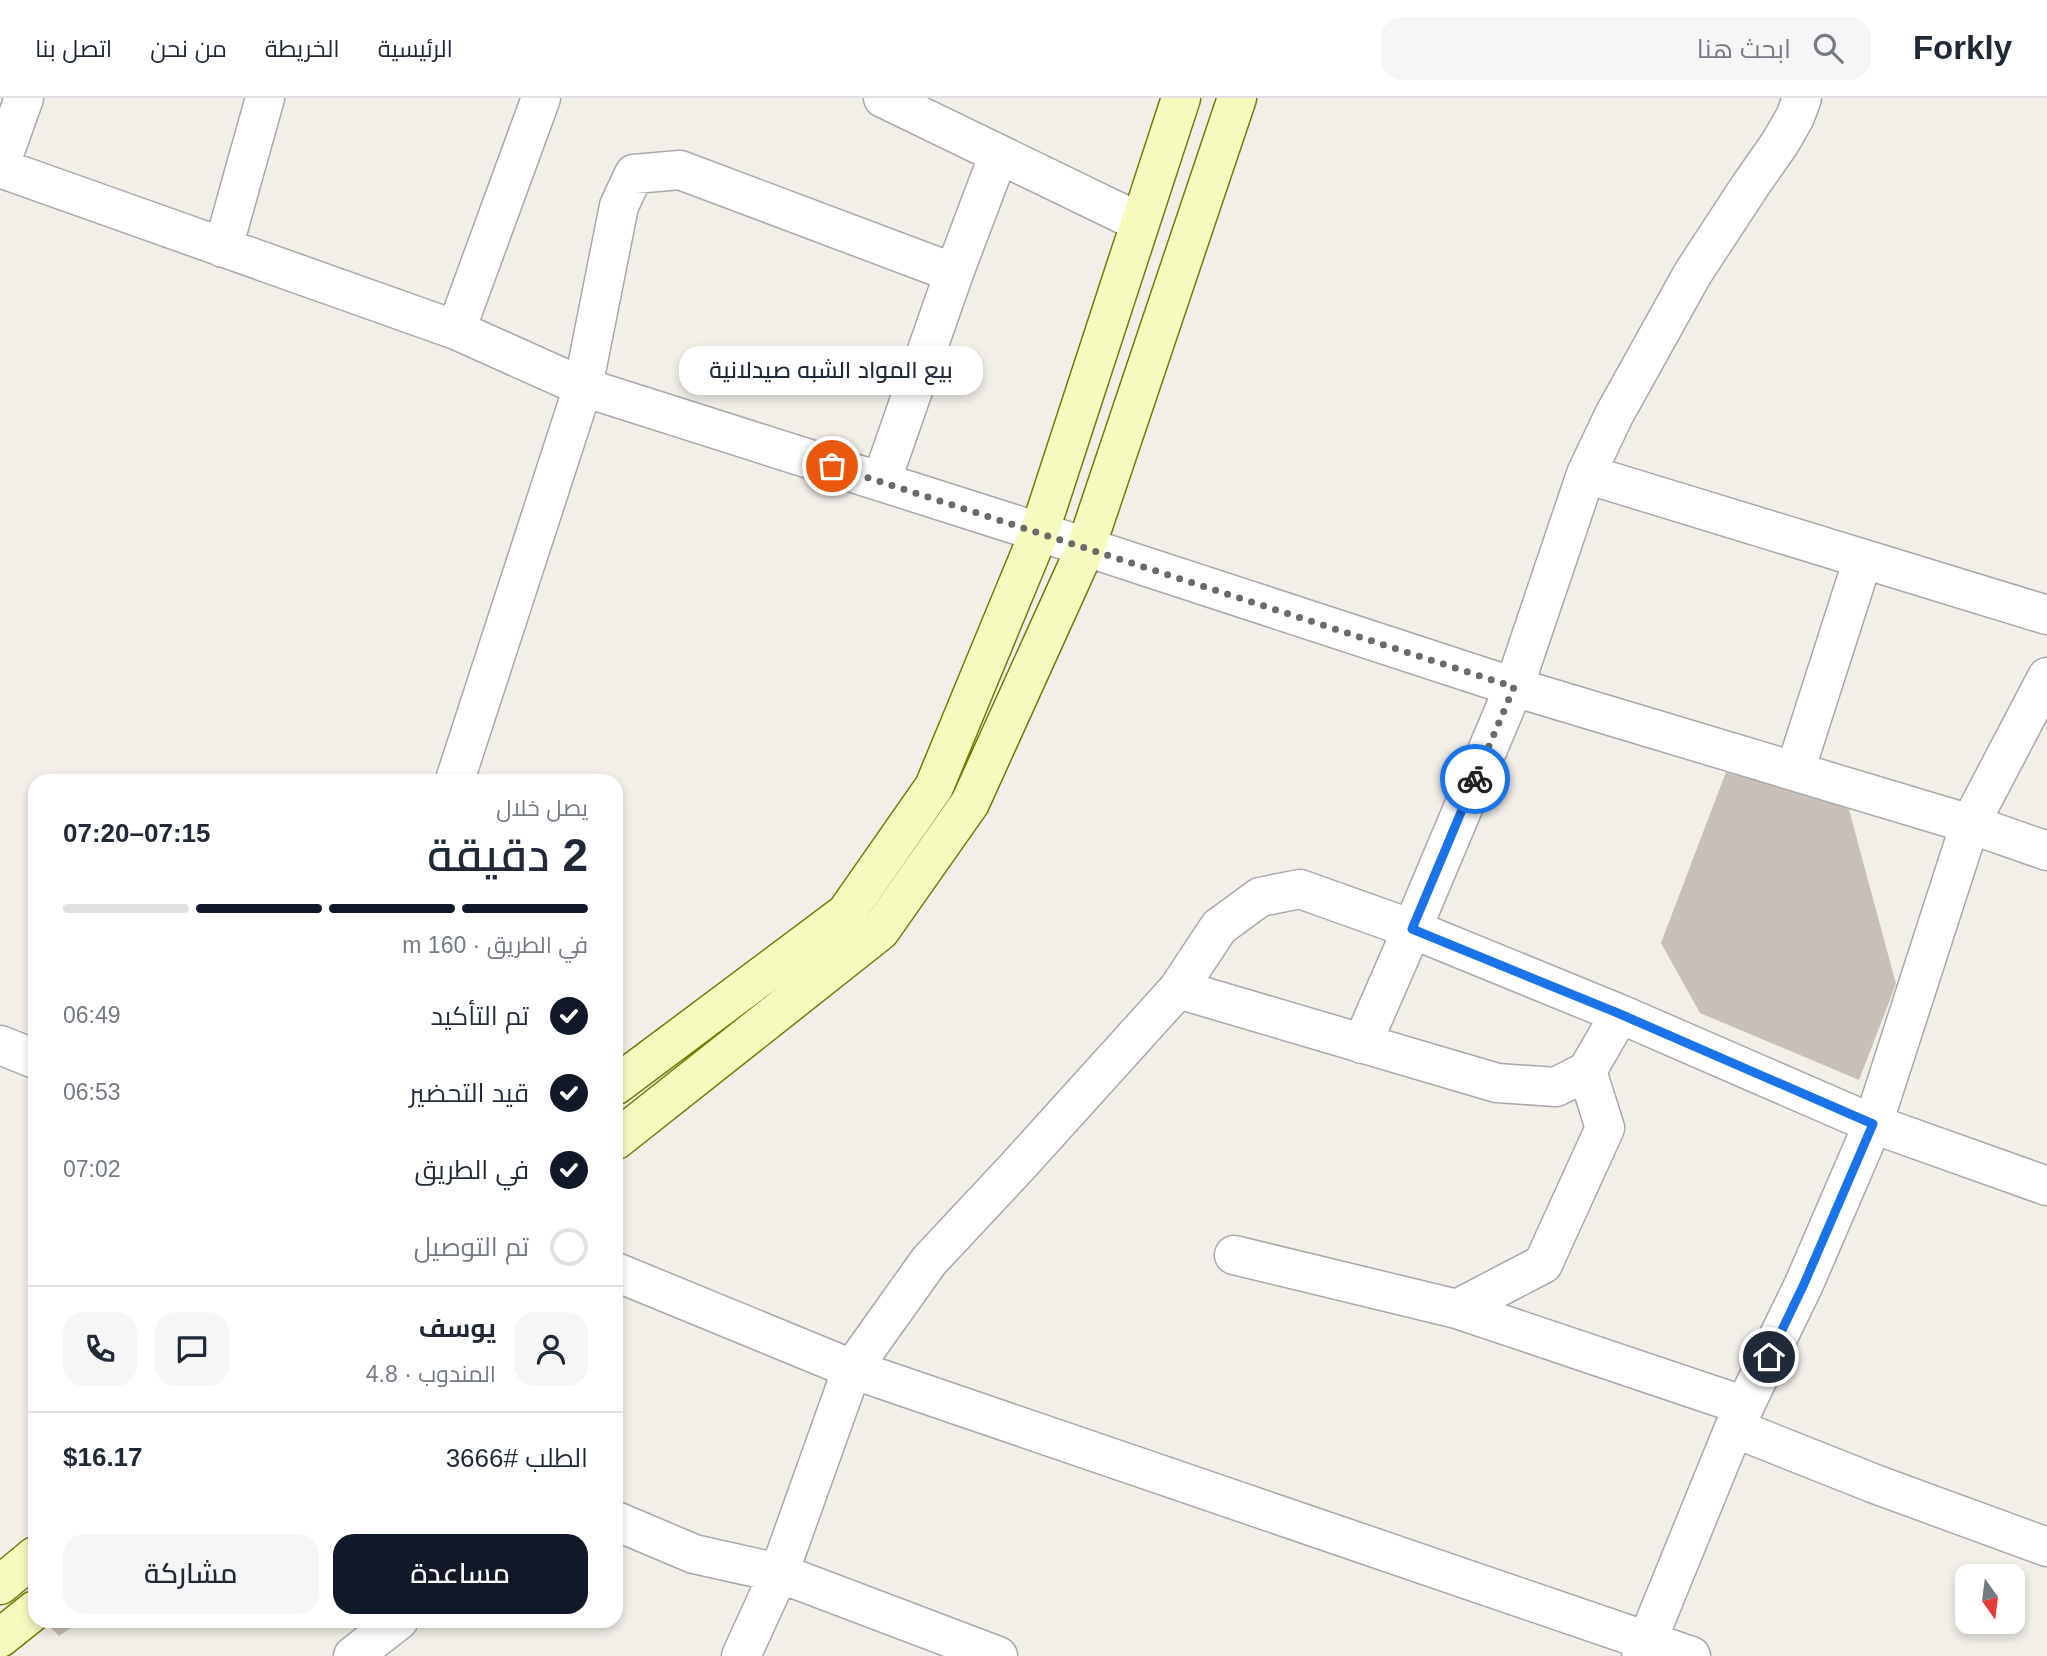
<!DOCTYPE html>
<html lang="ar">
<head>
<meta charset="utf-8">
<style>
  body { margin:0; font-family:Arial,Cairo,sans-serif; background:#f6f6f7; color:#1f2937; direction:rtl; height:100vh; display:flex; flex-direction:column; font-size:26px; white-space:nowrap }
  * { box-sizing:border-box; margin:0 }
  p { font-size:23px; color:#747a83 }
  .icon { flex:none; width:38px; height:38px; fill:none; stroke:currentColor; stroke-width:2; stroke-linecap:round; stroke-linejoin:round }
  .map { position:relative; flex:1; overflow:hidden; direction:ltr }
  .panel { position:absolute; left:28px; top:676px; width:595px; height:854px; display:flex; flex-direction:column; background:#fff; border-radius:21px; box-shadow:0 4px 10px #0003; direction:rtl }
  .panel>* { flex:none }
  .needle { width:46px; rotate:166deg }
  .tools { position:absolute; left:1955px; top:1466px; display:grid; gap:14px }
  .tools a { display:grid; place-items:center; width:70px; height:70px; border-radius:14px; background:#fff; box-shadow:0 4px 10px #0003; font-size:35px }
  .pin { position:absolute; display:grid; place-items:center; width:60px; height:60px; color:#fff; margin:-30px; border:4px solid #fff; border-radius:50%; box-shadow:0 2px 7px #0007 }
  .courier { position:absolute; display:grid; place-items:center; width:70px; height:70px; margin:-35px; border:5px solid #1a73e8; border-radius:50%; background:#fff; color:#222; box-shadow:0 2px 9px #0007 }
  .bubble { position:absolute; height:49px; border-radius:21px; background:#fff; box-shadow:0 4px 10px #0003; font-size:23px; font-weight:600; line-height:49px; text-align:center; direction:rtl }
  .summary em { font-style:normal; font-weight:600 }
  .summary div { display:flex; flex-direction:column-reverse }
  .summary { display:flex; align-items:center; justify-content:space-between; height:119px; padding:0 35px }
  h1 { font-size:46px; font-weight:600; line-height:52px }
  .bar { display:grid; grid-template-columns:repeat(4,1fr); gap:10px 7px; align-content:center; height:84px; padding:0 35px }
  .bar i { height:9px; border-radius:5px; background:#e0e1e3 }
  .bar .active { background:#111827 }
  .bar p { grid-column:span 4 }
  .line { display:flex; align-items:center; gap:18px; padding:0 35px; border-top:2px solid #e0e1e3 }
  .line div { flex:1 }
  .round { display:grid; place-items:center; flex:none; width:74px; height:74px; border-radius:21px; background:#f6f6f7 }
  ol { padding:0 35px; list-style:none }
  li { display:flex; align-items:center; gap:21px; height:77px }
  li p { margin-inline-start:auto }
  li .icon { padding:7px; border-radius:50%; background:#111827; color:#fff; stroke-width:4 }
  li:last-child { color:#747a83 }
  li i { width:38px; height:38px; border:4px solid #e0e1e3; border-radius:50% }
  .action { display:flex; gap:14px; margin-top:auto; padding:14px 35px }
  .action a { flex:1; height:80px; border-radius:21px; background:#111827; color:#fff; font-size:28px; font-weight:600; line-height:80px; text-align:center }
  .action a+a { background:#f6f6f7; color:#1f2937 }
  header { display:flex; align-items:center; gap:42px; box-sizing:border-box; height:98px; padding:0 35px; background:#fff; border-bottom:2px solid #e0e1e3 }
  header strong { font-size:33px }
  nav { display:flex; gap:38px; margin-inline-start:auto; font-size:24px }
  .search { width:490px; height:63px; background:#f6f6f7; display:flex; align-items:center; gap:18px; box-sizing:border-box; padding:0 24px; border-radius:21px; color:#747a83; font-size:26px }
  .map>svg:first-child { display:block }
  .building { fill:#c7bfb8 }
  .lines { fill:none; stroke-linecap:round; stroke-linejoin:round }
  .street-casing { stroke:#a9a9a9; stroke-width:41 }
  .secondary-casing { stroke:#707d05; stroke-width:41 }
  .street { stroke:#fff; stroke-width:38 }
  .secondary { stroke:#f7fabf; stroke-width:38 }
  .done { stroke:#6b6a68; stroke-width:7; stroke-dasharray:0 12.6 }
  .route { stroke:#1a73e8; stroke-width:9 }
</style>
</head>
<body>
<header>
<strong>Forkly</strong>
<div class="search"><svg class="icon" aria-label="search" viewBox="0 0 24 24"><circle cx="10" cy="10" r="6"/><path d="M15 15l6 6"/></svg>ابحث هنا</div>
<nav><a>الرئيسية</a><a>الخريطة</a><a>من نحن</a><a>اتصل بنا</a></nav>
</header>
<div class="map">
<svg width="2047" height="1558" viewBox="0 0 2047 1558">
  <rect width="100%" height="100%" fill="#f2efe9"/>
  <path class="building" d="M1726,674l122,34 48,178 -37,96 -159,-67 -39,-70z
    M49,1522h33l-23,16 -13,-13z"/>
  <g class="lines">
    <defs>
      <path id="street" d="M883,0l256,124
        M0,67l24,-67
        M0,70l456,162 127,57 503,160 428,140 456,137 77,27
        M223,150l42,-150
        M456,232l85,-232
        M1586,376l461,141
        M881,384l73,-209 45,-119
        M1795,673l68,-212
        M455,682l128,-393 36,-181 15,-32 46,-4 274,103
        M1178,891l319,94 59,4 31,-16 33,-57
        M1362,946l50,-115 102,-242 72,-213 28,-59 79,-142 57,-87 30,-43 15,-26 7,-19
        M0,947l35,14
        M1234,1157l223,54 288,97
        M616,1174l236,97 839,287
        M1457,1211l86,-45 62,-136 -18,-57
        M1734,1330l141,56 172,63
        M616,1423l78,33 85,19 219,83
        M353,1558l46,-36
        M741,1558l38,-83 73,-204 77,-108 88,-94 161,-178 41,-62 41,-30 40,-8 112,40 208,85 253,110 174,62
        M1641,1558l93,-228 70,-144 69,-160 97,-300 77,-147"/>
      <path id="secondary" d="M616,987l230,-172 88,-126 105,-254 142,-435
        M616,1042l264,-209 90,-128 116,-256 151,-449
        M0,1487l35,-29
        M0,1540l35,-28"/>
    </defs>
    <use href="#street" class="street-casing"/>
    <use href="#secondary" class="secondary-casing"/>
    <use href="#street" class="street"/>
    <use href="#secondary" class="secondary"/>
  </g>
  <g class="lines">
    <path class="done" d="M832,368l682,221 -39,92"/>
    <path class="route" d="M1475,681l-63,150 208,85 253,110 -69,160 -35,73"/>
  </g>
</svg>
<div class="tools">
<a><svg class="needle" viewBox="-14 -14 28 28"><path d="M0-13l5 13h-10z" fill="#e53935"/><path d="M0 13l5-13h-10z" fill="#747a83"/></svg></a>
</div>
<div class="pin" style="left:832px;top:368px;background:#ea580c"><svg class="icon" aria-label="bag" viewBox="0 0 24 24"><path d="M5 8h14l-1 12H6zM9 8a3 3 0 0 1 6 0"/></svg></div>
<div class="pin" style="left:1769px;top:1259px;background:#1f2937"><svg class="icon" aria-label="home" viewBox="0 0 24 24"><path d="M3 11l9-7 9 7M6 9v11h12V9"/></svg></div>
<div class="courier" style="left:1475px;top:681px"><svg class="icon" aria-label="bike" viewBox="0 0 24 24"><circle cx="6" cy="16" r="4"/><circle cx="18" cy="16" r="4"/><path d="M6 16l4-8h5l3 8M10 8l3 8H6M13 5h3"/></svg></div>
<div class="bubble" style="left:679px;top:248px;width:304px">بيع المواد الشبه صيدلانية</div>
<section class="panel">
<div class="summary"><div><h1>2 دقيقة</h1><p>يصل خلال</p></div><em>07:15–07:20</em></div>
<div class="bar"><i class="active"></i><i class="active"></i><i class="active"></i><i></i><p>في الطريق · 160 m</p></div>
<ol>
<li><svg class="icon" aria-label="check" viewBox="0 0 24 24"><path d="M5 12l5 5 9-10"/></svg>تم التأكيد<p>06:49</p></li>
<li><svg class="icon" aria-label="check" viewBox="0 0 24 24"><path d="M5 12l5 5 9-10"/></svg>قيد التحضير<p>06:53</p></li>
<li><svg class="icon" aria-label="check" viewBox="0 0 24 24"><path d="M5 12l5 5 9-10"/></svg>في الطريق<p>07:02</p></li>
<li><i></i>تم التوصيل</li>
</ol>
<div class="line" style="height:126px"><a class="round"><svg class="icon" aria-label="person" viewBox="0 0 24 24"><circle cx="12" cy="8" r="4"/><path d="M4 21q1-7 8-7t8 7"/></svg></a><div><b>يوسف</b><p>المندوب · 4.8</p></div><a class="round"><svg class="icon" aria-label="chat" viewBox="0 0 24 24"><path d="M4 5h16v11H9l-5 4z"/></svg></a><a class="round"><svg class="icon" aria-label="phone" viewBox="0 0 24 24"><path d="M5 4h4l2 5-3 2q2 4 5 5l2-3 5 2v4C11 20 4 13 5 4z"/></svg></a></div>
<div class="line" style="height:91px"><div>الطلب #3666</div><b>$16.17</b></div>
<div class="action"><a>مساعدة</a><a>مشاركة</a></div>
</section>
</div>
</body>
</html>
